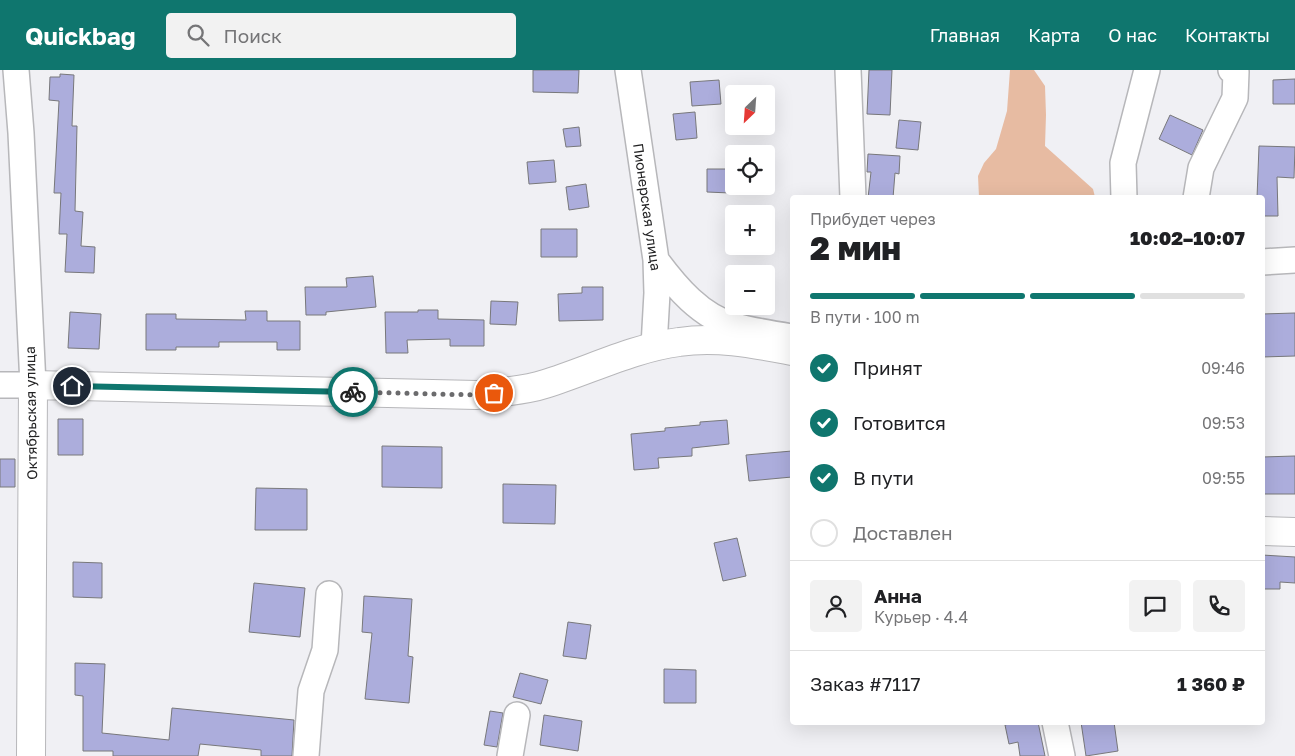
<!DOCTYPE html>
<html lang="ru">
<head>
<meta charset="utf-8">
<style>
  body { margin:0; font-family:"Golos Text",sans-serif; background:#f2f2f2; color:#202124; height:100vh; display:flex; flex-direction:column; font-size:19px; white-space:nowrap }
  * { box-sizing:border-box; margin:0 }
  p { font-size:16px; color:#757577 }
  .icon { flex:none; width:28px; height:28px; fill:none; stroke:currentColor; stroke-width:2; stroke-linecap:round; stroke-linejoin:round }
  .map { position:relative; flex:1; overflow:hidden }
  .sheet { position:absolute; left:790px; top:125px; width:475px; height:530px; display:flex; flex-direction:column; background:#fff; border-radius:5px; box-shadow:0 5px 20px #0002 }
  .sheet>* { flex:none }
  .needle { width:32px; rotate:205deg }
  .controls { position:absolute; left:725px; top:15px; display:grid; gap:10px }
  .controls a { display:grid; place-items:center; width:50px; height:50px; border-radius:5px; background:#fff; box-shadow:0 5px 20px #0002; font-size:25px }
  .pin { position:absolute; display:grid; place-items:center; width:42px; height:42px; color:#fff; margin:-21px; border:2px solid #fff; border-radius:50%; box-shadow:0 1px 5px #0007 }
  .courier { position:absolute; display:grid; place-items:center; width:50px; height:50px; margin:-25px; border:4px solid #0f766e; border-radius:50%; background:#fff; color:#222; box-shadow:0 1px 6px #0007 }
  .head em { font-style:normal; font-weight:800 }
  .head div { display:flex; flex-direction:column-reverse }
  .head { display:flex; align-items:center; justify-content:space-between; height:85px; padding:0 20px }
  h1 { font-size:32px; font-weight:800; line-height:38px }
  .bar { display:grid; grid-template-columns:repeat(4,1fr); gap:8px 5px; align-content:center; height:60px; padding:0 20px }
  .bar i { height:6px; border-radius:4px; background:#e0e0e0 }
  .bar .on { background:#0f766e }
  .bar p { grid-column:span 4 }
  .line { display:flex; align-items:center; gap:12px; padding:0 20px; border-top:1px solid #e0e0e0 }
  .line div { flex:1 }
  .round { display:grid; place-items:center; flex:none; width:52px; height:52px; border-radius:5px; background:#f2f2f2 }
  ol { padding:0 20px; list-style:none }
  li { display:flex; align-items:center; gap:15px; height:55px }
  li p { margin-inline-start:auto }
  li .icon { padding:5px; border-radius:50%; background:#0f766e; color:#fff; stroke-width:4 }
  li:last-child { color:#757577 }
  li i { width:28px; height:28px; border:2px solid #e0e0e0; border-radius:50% }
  header { display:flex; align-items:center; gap:30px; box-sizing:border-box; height:70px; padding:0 25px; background:#0f766e; color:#fff }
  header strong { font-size:24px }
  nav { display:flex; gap:28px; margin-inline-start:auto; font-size:18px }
  .search { width:350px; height:45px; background:#f2f2f2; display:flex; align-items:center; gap:12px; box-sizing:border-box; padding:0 18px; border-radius:5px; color:#757577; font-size:19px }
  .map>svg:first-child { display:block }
  .green { fill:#e7bba2 }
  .building { fill:#acaddc; stroke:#78787b }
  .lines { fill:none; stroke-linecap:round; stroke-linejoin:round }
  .minor-casing { stroke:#b7b7ba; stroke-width:28 }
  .major-casing { stroke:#b7b7ba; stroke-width:30 }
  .minor { stroke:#fff; stroke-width:25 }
  .major { stroke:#fff; stroke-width:28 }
  .done { stroke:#6b6b6d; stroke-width:5; stroke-dasharray:0 9 }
  .route { stroke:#0f766e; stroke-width:6 }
  .labels { text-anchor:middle; stroke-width:4; stroke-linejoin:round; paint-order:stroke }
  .street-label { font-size:14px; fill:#232324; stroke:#fff }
</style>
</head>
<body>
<header>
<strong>Quickbag</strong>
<div class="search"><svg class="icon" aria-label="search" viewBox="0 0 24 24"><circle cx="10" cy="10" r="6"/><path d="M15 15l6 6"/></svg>Поиск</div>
<nav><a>Главная</a><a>Карта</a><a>О нас</a><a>Контакты</a></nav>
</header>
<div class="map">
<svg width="1295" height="686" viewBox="0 0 1295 686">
  <rect width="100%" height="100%" fill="#f0f0f4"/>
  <path class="green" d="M1010,0h24l11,16 1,29 -1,31 48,43 2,8h-116l-1,-21 6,-13 12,-14 11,-38z"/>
  <path class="building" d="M533,0h46l-1,23 -45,-1z
    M869,0h23l-2,45 -23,-1z
    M60,4l14,1 -2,51h5l-2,85 8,1 -2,34 14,1 -1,26 -29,-1 2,-38h-8l2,-41h-7l5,-92 -10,-1 1,-23h10z
    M1295,9v25h-22v-24z
    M719,10l2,24 -29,2 -2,-24z
    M695,42l2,26 -21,2 -3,-26z
    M1170,45l33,15 -11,25 -33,-16z
    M899,50l22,2 -3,28 -22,-2z
    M579,57l2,19 -15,1 -3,-18z
    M1259,76l36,1 -1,31 -17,-1 1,39h-16v-18h-5z
    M868,84l32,2 -1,18 -4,-1 -2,25h-25l3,-26h-4z
    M554,90l2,22 -27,2 -2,-22z
    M707,99h24l-1,24 -23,-1z
    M586,114l3,23 -20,3 -3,-23z
    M541,159h36v28h-36z
    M373,206l3,31 -50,5v3h-20l-1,-28h42l-1,-9z
    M582,217h21v33l-44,1 -1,-27 24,-1z
    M491,231l27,1 -2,23 -26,-1z
    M418,240h20v9l46,1v26h-34v-7l-43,1 1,13h-22l-1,-41h33z
    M245,241h22v10h33v29h-23v-8h-58v5h-43v3h-30v-36h30v5l70,1z
    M70,242l31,2 -2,35 -31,-1z
    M1295,243v43l-33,1v-43z
    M58,349h25v36h-25z
    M727,350l2,24 -37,4v8l-34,2 1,10 -25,2 -3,-36 34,-3v-3l35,-3v-3z
    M382,376l60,1v41l-60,-1z
    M792,381v26l-43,4 -3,-26z
    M1295,386v38h-33v-37z
    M0,389h15v28h-15z
    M503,414l53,1 -1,39 -52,-1z
    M256,418l51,1v41h-52z
    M737,468l9,38 -23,5 -9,-38z
    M1262,485l33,2v26l-15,-1v7h-18z
    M73,492l29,1v35l-29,-1z
    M254,513l51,5 -5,49 -51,-5z
    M364,526l48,3 -4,57 5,1 -4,46 -44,-4 7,-66 -10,-1z
    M568,552l23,3 -5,34 -23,-3z
    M75,593l30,1 -3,69 67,7 3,-32 122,12 -2,36h-31v-6l-61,-6 -2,12h-85v-5h-30v-55l-8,-1z
    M664,599l32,1v33h-32z
    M520,603l28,7 -7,24 -28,-7z
    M490,641l13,2 -6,34 -13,-2z
    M544,645l38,6 -4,30 -38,-6z
    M1017,652h21l7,34h-25l-2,-14 -9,2 -4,-19z
    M1081,652h33l4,29 -32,5z"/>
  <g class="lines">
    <defs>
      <path id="minor" d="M628,0l28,190 1,33 -3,53
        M848,0l5,128
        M1124,128l-1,-35 24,-93
        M1196,128l5,-30 34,-70 1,-26 -5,-2
        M656,190c20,27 45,57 79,66 19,5 38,8 57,11
        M1262,192l33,-2
        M0,315h33l-12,-252 -5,-63
        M1055,652l7,34
        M306,686l5,-65 14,-41 4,-56
        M510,686l7,-41"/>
      <path id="major" d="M1262,461l33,1
        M31,686l2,-371 444,10c22,-3 47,-4 68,-11 45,-14 88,-36 134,-42 38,-6 76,2 113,9"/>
    </defs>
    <use href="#minor" class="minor-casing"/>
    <use href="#major" class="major-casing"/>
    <use href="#minor" class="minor"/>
    <use href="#major" class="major"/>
  </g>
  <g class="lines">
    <path class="done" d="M353,322l124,3 17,-2"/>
    <path class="route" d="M72,316l281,6"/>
  </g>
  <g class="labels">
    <g class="street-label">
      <text transform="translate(647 137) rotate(82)" y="5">Пионерская улица</text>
      <text transform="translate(31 343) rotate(-91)" y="5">Октябрьская улица</text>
    </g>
  </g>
</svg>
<div class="controls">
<a><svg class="needle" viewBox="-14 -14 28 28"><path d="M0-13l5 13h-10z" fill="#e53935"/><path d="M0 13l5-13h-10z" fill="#757577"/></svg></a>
<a><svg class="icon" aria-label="locate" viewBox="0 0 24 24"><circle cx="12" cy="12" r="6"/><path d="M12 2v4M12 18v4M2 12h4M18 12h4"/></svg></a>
<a>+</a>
<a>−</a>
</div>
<div class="pin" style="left:494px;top:323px;background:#ea580c"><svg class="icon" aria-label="bag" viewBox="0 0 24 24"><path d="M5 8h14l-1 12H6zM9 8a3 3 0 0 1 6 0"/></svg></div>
<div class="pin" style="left:72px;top:316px;background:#1f2937"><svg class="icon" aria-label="home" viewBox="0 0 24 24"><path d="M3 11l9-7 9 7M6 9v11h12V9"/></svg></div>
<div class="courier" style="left:353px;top:322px"><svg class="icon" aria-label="bike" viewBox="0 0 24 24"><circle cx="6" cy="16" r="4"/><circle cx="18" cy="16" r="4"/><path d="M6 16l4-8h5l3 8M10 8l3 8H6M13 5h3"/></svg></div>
<section class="sheet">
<div class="head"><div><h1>2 мин</h1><p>Прибудет через</p></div><em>10:02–10:07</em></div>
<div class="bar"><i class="on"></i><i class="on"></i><i class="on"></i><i></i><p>В пути · 100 m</p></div>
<ol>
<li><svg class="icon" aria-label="check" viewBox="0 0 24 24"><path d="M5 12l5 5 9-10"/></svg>Принят<p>09:46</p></li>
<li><svg class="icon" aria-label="check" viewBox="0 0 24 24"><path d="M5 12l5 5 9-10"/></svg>Готовится<p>09:53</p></li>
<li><svg class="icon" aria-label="check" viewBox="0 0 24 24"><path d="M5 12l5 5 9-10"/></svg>В пути<p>09:55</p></li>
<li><i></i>Доставлен</li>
</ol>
<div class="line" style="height:90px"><a class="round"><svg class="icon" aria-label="person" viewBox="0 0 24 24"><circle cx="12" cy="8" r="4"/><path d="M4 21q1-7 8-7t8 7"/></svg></a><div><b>Анна</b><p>Курьер · 4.4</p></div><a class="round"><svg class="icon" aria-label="chat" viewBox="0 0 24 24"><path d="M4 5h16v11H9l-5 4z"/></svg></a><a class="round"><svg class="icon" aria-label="phone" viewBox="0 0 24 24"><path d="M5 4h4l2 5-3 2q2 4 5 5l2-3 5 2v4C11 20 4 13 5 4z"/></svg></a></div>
<div class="line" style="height:65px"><div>Заказ #7117</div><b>1 360 ₽</b></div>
</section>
</div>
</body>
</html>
